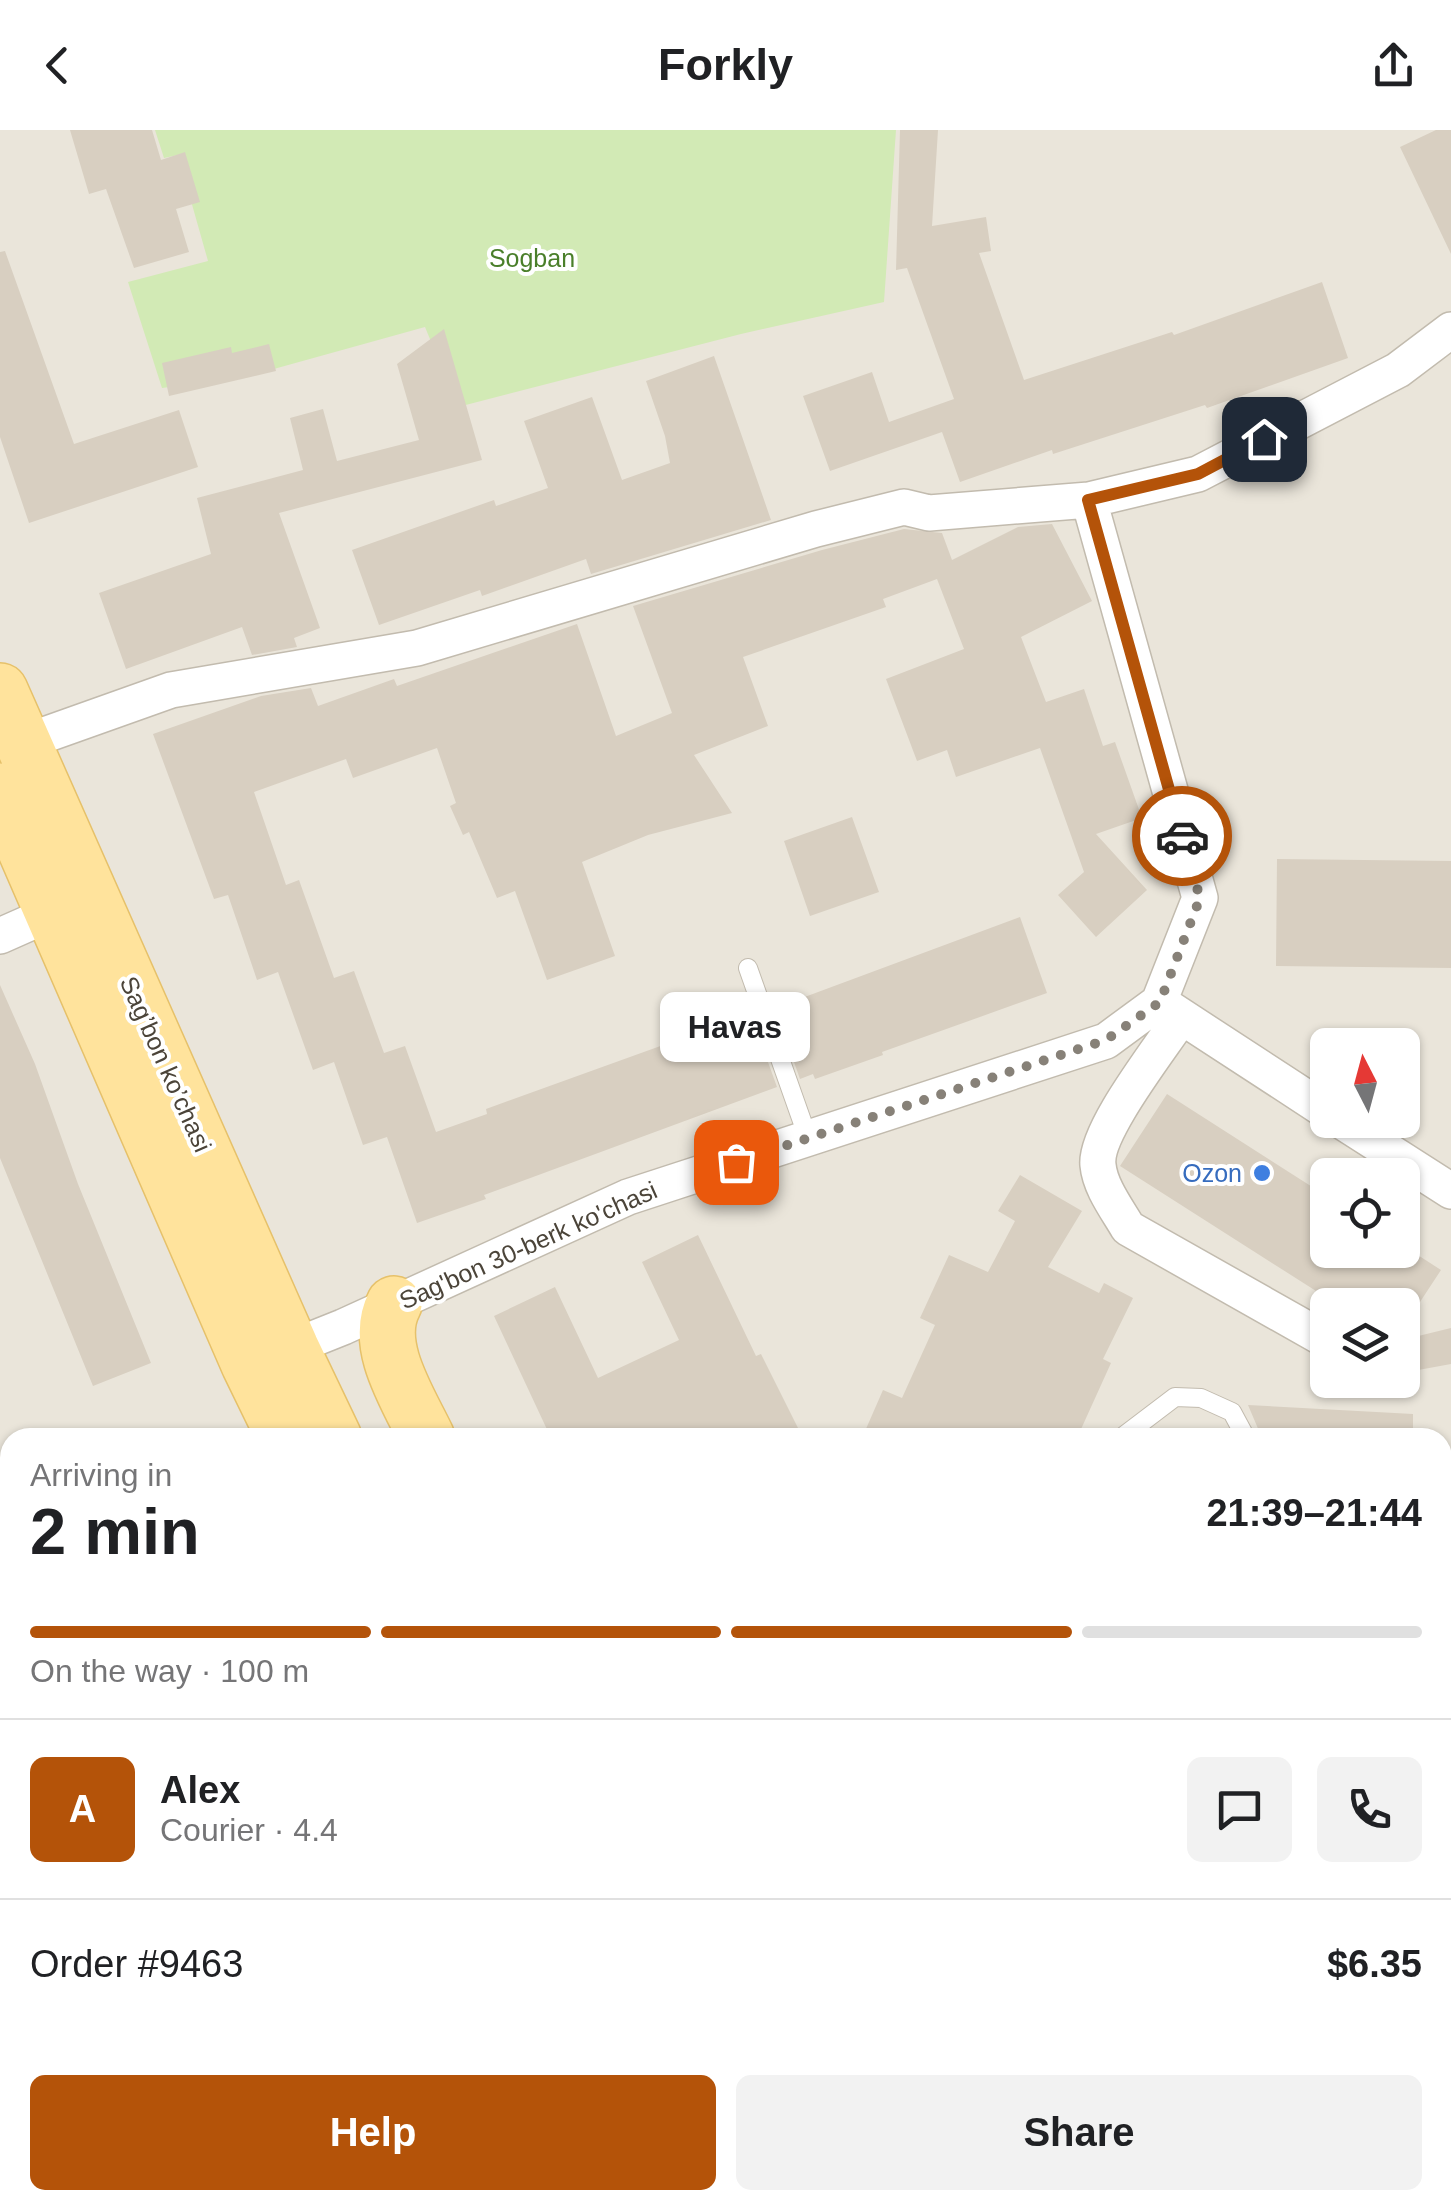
<!DOCTYPE html>
<html lang="en">
<head>
<meta charset="utf-8">
<style>
  body { margin:0; font-family:Helvetica,sans-serif; background:#f2f2f2; color:#202124; height:100vh; display:flex; flex-direction:column; font-size:38px; white-space:nowrap }
  * { box-sizing:border-box; margin:0 }
  p { font-size:32px; color:#757577 }
  .icon { flex:none; width:55px; height:55px; fill:none; stroke:currentColor; stroke-width:2; stroke-linecap:round; stroke-linejoin:round }
  .map { position:relative; flex:1; overflow:hidden }
  .details { position:absolute; left:0px; top:1298px; width:1452px; height:782px; display:flex; flex-direction:column; background:#fff; border-radius:30px 30px 0 0; box-shadow:0 2px 8px #0004 }
  .details>* { flex:none }
  .needle { width:65px; rotate:354deg }
  .controls { position:absolute; left:1310px; top:898px; display:grid; gap:20px }
  .controls a { display:grid; place-items:center; width:110px; height:110px; border-radius:15px; background:#fff; box-shadow:0 2px 8px #0004; font-size:50px }
  .pin { position:absolute; display:grid; place-items:center; width:85px; height:85px; color:#fff; margin:-42px; border-radius:20px; box-shadow:0 5px 15px #0006 }
  .courier { position:absolute; display:grid; place-items:center; width:100px; height:100px; margin:-50px; border:8px solid #b45309; border-radius:50%; background:#fff; color:#222; box-shadow:0 2px 12px #0007 }
  .bubble { position:absolute; height:70px; border-radius:15px; background:#fff; box-shadow:0 2px 8px #0004; font-size:32px; font-weight:600; line-height:70px; text-align:center }
  .summary em { font-style:normal; font-weight:600 }
  .summary div { display:flex; flex-direction:column-reverse }
  .summary { display:flex; align-items:center; justify-content:space-between; height:170px; padding:0 30px }
  h1 { font-size:65px; font-weight:600; line-height:75px }
  .bar { display:grid; grid-template-columns:repeat(4,1fr); gap:15px 10px; align-content:center; height:120px; padding:0 30px }
  .bar i { height:12px; border-radius:8px; background:#e0e0e0 }
  .bar .on { background:#b45309 }
  .bar p { grid-column:span 4 }
  .line { display:flex; align-items:center; gap:25px; padding:0 30px; border-top:2px solid #e0e0e0 }
  .line div { flex:1 }
  .round { display:grid; place-items:center; flex:none; width:105px; height:105px; border-radius:15px; background:#f2f2f2 }
  .action { display:flex; gap:20px; margin-top:auto; padding:20px 30px }
  .action a { flex:1; height:115px; border-radius:15px; background:#b45309; color:#fff; font-size:40px; font-weight:600; line-height:115px; text-align:center }
  .action a+a { background:#f2f2f2; color:#202124 }
  header { display:flex; justify-content:space-between; align-items:center; height:130px; padding:0 30px; background:#fff; font-size:45px; font-weight:600 }
  .map>svg:first-child { display:block }
  .residential { fill:#eae5da; fill-rule:evenodd }
  .green { fill:#d2eab5 }
  .building { fill:#d8cfc1 }
  .lines { fill:none; stroke-linecap:round; stroke-linejoin:round }
  .lane-casing { stroke:#c2bbae; stroke-width:20 }
  .street-casing { stroke:#c2bbae; stroke-width:38 }
  .primary-casing { stroke:#e6c16a; stroke-width:58 }
  .lane { stroke:#fff; stroke-width:18 }
  .street { stroke:#fff; stroke-width:35 }
  .primary { stroke:#ffe39c; stroke-width:55 }
  .done { stroke:#878178; stroke-width:10; stroke-dasharray:0 18 }
  .route { stroke:#b45309; stroke-width:12 }
  .shop-dot { fill:#3f7fe0; stroke:#fff; stroke-width:4 }
  .labels { text-anchor:middle; stroke-width:8; stroke-linejoin:round; paint-order:stroke }
  .park-label { font-size:25px; fill:#4a7f2a; stroke:#fff }
  .street-label { font-size:25px; fill:#4b4439; stroke:#fff }
  .shop-label { font-size:25px; fill:#366cbe; stroke:#fff; text-anchor:end }
</style>
</head>
<body>
<header><svg class="icon" aria-label="back" viewBox="0 0 24 24"><path d="M15 5l-7 7 7 7"/></svg>Forkly<svg class="icon" aria-label="share" viewBox="0 0 24 24"><path d="M12 15V3M7 8l5-5 5 5M5 13v7h14v-7"/></svg></header>
<div class="map">
<svg width="1451" height="2079" viewBox="0 0 1451 2079">
  <rect width="100%" height="100%" fill="#f6f3ec"/>
  <path class="residential" d="M0,0h1451v2079h-1451zM1328,915h74v75h-74zM1328,1045h74v75h-74zM1328,1175h74v75h-74zM10,1308h1432v762h-1432z"/>
  <path class="green" d="M155,0h741l-12,172 -143,32 -283,73 -33,-80 -180,50 -83,11 -34,-106 80,-21 -30,-106 -14,3z"/>
  <path class="building" d="M70,0h82l9,30 24,-8 15,50 -24,7 13,43 -55,16 -28,-79 -17,5z
    M900,0h38l-6,96 54,-9 5,34 -12,2 45,127 148,-48 2,3 148,-53 26,76 -141,50 -2,-3 -152,49 -1,-4 -92,32 -18,-50 -112,39 -27,-75 69,-24 17,50 65,-23 -47,-131 -11,2z
    M1436,0h15v124l-51,-107z
    M5,121l69,193 105,-34 19,57 -169,56 -29,-86v-185z
    M444,199l38,131 -203,53 41,115 -26,10 3,9 -45,8 -10,-28 -116,42 -27,-76 112,-39 -14,-56 106,-28 -13,-52 33,-9 14,52 82,-21 -22,-76z
    M269,214l7,27 -107,25 -7,-33 69,-16 1,6z
    M714,226l57,164 -180,54 -5,-15 -104,37 -2,-6 -101,35 -27,-75 142,-50 2,6 52,-18 -24,-67 68,-24 30,83 48,-17 -5,-27 -19,-55z
    M1052,394l40,77 -71,36 25,65 38,-13 19,57 12,-4 27,76 -46,16 51,56 -51,47 -38,-42 26,-23 -44,-124 -84,29 -9,-27 -30,11 -31,-82 78,-30 -27,-70 -54,20 3,8 -143,50 25,69 -74,29 38,58 -84,22 -66,27 33,94 -68,24 -32,-89 -18,7 -28,-66 -6,3 -13,-29 6,-3 -19,-55 -84,30 -7,-19 -92,33 32,93 13,-5 35,98 20,-7 30,82 21,-7 31,86 51,-18 -1,-5 180,-65 -5,-13 85,-30 31,86 -293,108 2,4 -69,24 -30,-86 -24,8 -29,-83 -21,8 -35,-98 -21,8 -29,-85 -14,4 -61,-165 108,-38 50,-8 7,18 76,-27 3,7 180,-62 39,112 56,-23 -39,-107 189,-56 82,-21 38,4 10,27 66,-33z
    M852,687l27,75 -69,24 -26,-75z
    M1277,729l174,2v107l-175,-2z
    M1020,787l27,76 -165,59 1,3 -68,24 -2,-5 -13,5 -25,-71z
    M0,855l35,79 43,120 73,179 -58,23 -93,-228z
    M1167,964l161,103v53h82l31,20 -23,35h-80l-218,-139z
    M1020,1045l62,36 -34,56 51,26 5,-10 29,15 -30,61 8,4 -34,75h-215l21,-48 19,8 33,-73 -15,-7 29,-63 39,17 27,-51 -17,-10z
    M698,1105l58,121 5,-2 42,84h-252l-57,-122 61,-29 43,91 81,-38 -37,-78z
    M1451,1198v36l-49,9v-33z
    M1248,1275l165,9v24h-151z"/>
  <g class="lines">
    <defs>
      <path id="lane" d="M748,838l60,170
        M1121,1308l54,-41 26,1 31,14 14,26
        M1442,1695l9,18
        M0,1996l10,-5
        M238,2070l6,9
        M360,2070l1,9
        M1404,2070l5,9"/>
      <path id="street" d="M22,613l149,-53 246,-42 399,-119 88,-22 25,6 160,-13 109,-26 200,-104 53,-40
        M0,806l54,-24
        M1164,875l164,107
        M1181,887c-20,31 -87,115 -83,148 2,22 19,44 30,63l200,113
        M1340,990l111,71
        M273,1225l70,-28 285,-130 478,-156 53,-39 41,-104 -111,-398
        M0,1883l10,-2
        M264,2079l17,-9"/>
      <path id="primary" d="M0,561l291,657 43,90
        M0,661l249,573 36,74
        M394,1174c-22,41 15,96 33,134
        M675,2070l5,9
        M721,2070l5,9"/>
    </defs>
    <use href="#lane" class="lane-casing"/>
    <use href="#street" class="street-casing"/>
    <use href="#primary" class="primary-casing"/>
    <use href="#lane" class="lane"/>
    <use href="#street" class="street"/>
    <use href="#primary" class="primary"/>
  </g>
  <g class="lines">
    <path class="done" d="M736,1032l370,-122 54,-38 40,-104 -18,-62"/>
    <path class="route" d="M1182,706l-94,-336 110,-26 66,-35"/>
  </g>
  <circle class="shop-dot" cx="1262" cy="1043" r="10"/>
  <g class="labels">
    <g class="park-label">
      <text x="532" y="137">Sogban</text>
    </g>
    <g class="street-label">
      <text transform="translate(166 934) rotate(66)" y="9">Sag’bon ko’chasi</text>
      <text transform="translate(528 1115) rotate(-24)" y="9">Sag'bon 30-berk ko'chasi</text>
    </g>
    <g class="shop-label">
      <text x="1242" y="1052">Ozon</text>
    </g>
  </g>
</svg>
<div class="controls">
<a><svg class="needle" viewBox="-14 -14 28 28"><path d="M0-13l5 13h-10z" fill="#e53935"/><path d="M0 13l5-13h-10z" fill="#757577"/></svg></a>
<a><svg class="icon" aria-label="locate" viewBox="0 0 24 24"><circle cx="12" cy="12" r="6"/><path d="M12 2v4M12 18v4M2 12h4M18 12h4"/></svg></a>
<a><svg class="icon" aria-label="layers" viewBox="0 0 24 24"><path d="M12 4l9 5-9 5-9-5zM3 14l9 5 9-5"/></svg></a>
</div>
<div class="pin" style="left:736px;top:1032px;background:#ea580c"><svg class="icon" aria-label="bag" viewBox="0 0 24 24"><path d="M5 8h14l-1 12H6zM9 8a3 3 0 0 1 6 0"/></svg></div>
<div class="pin" style="left:1264px;top:309px;background:#1f2937"><svg class="icon" aria-label="home" viewBox="0 0 24 24"><path d="M3 11l9-7 9 7M6 9v11h12V9"/></svg></div>
<div class="courier" style="left:1182px;top:706px"><svg class="icon" aria-label="car" viewBox="0 0 24 24"><path d="M5 17H2v-5l4-1 3-4h7l3 4 3 1v5h-3M9 17h6M6 11h13"/><circle cx="7" cy="17" r="2"/><circle cx="17" cy="17" r="2"/></svg></div>
<div class="bubble" style="left:660px;top:862px;width:150px">Havas</div>
<section class="details">
<div class="summary"><div><h1>2 min</h1><p>Arriving in</p></div><em>21:39–21:44</em></div>
<div class="bar"><i class="on"></i><i class="on"></i><i class="on"></i><i></i><p>On the way · 100 m</p></div>
<div class="line" style="height:180px"><b class="round" style="background:#b45309;color:#fff">A</b><div><b>Alex</b><p>Courier · 4.4</p></div><a class="round"><svg class="icon" aria-label="chat" viewBox="0 0 24 24"><path d="M4 5h16v11H9l-5 4z"/></svg></a><a class="round"><svg class="icon" aria-label="phone" viewBox="0 0 24 24"><path d="M5 4h4l2 5-3 2q2 4 5 5l2-3 5 2v4C11 20 4 13 5 4z"/></svg></a></div>
<div class="line" style="height:130px"><div>Order #9463</div><b>$6.35</b></div>
<div class="action"><a>Help</a><a>Share</a></div>
</section>
</div>
</body>
</html>
